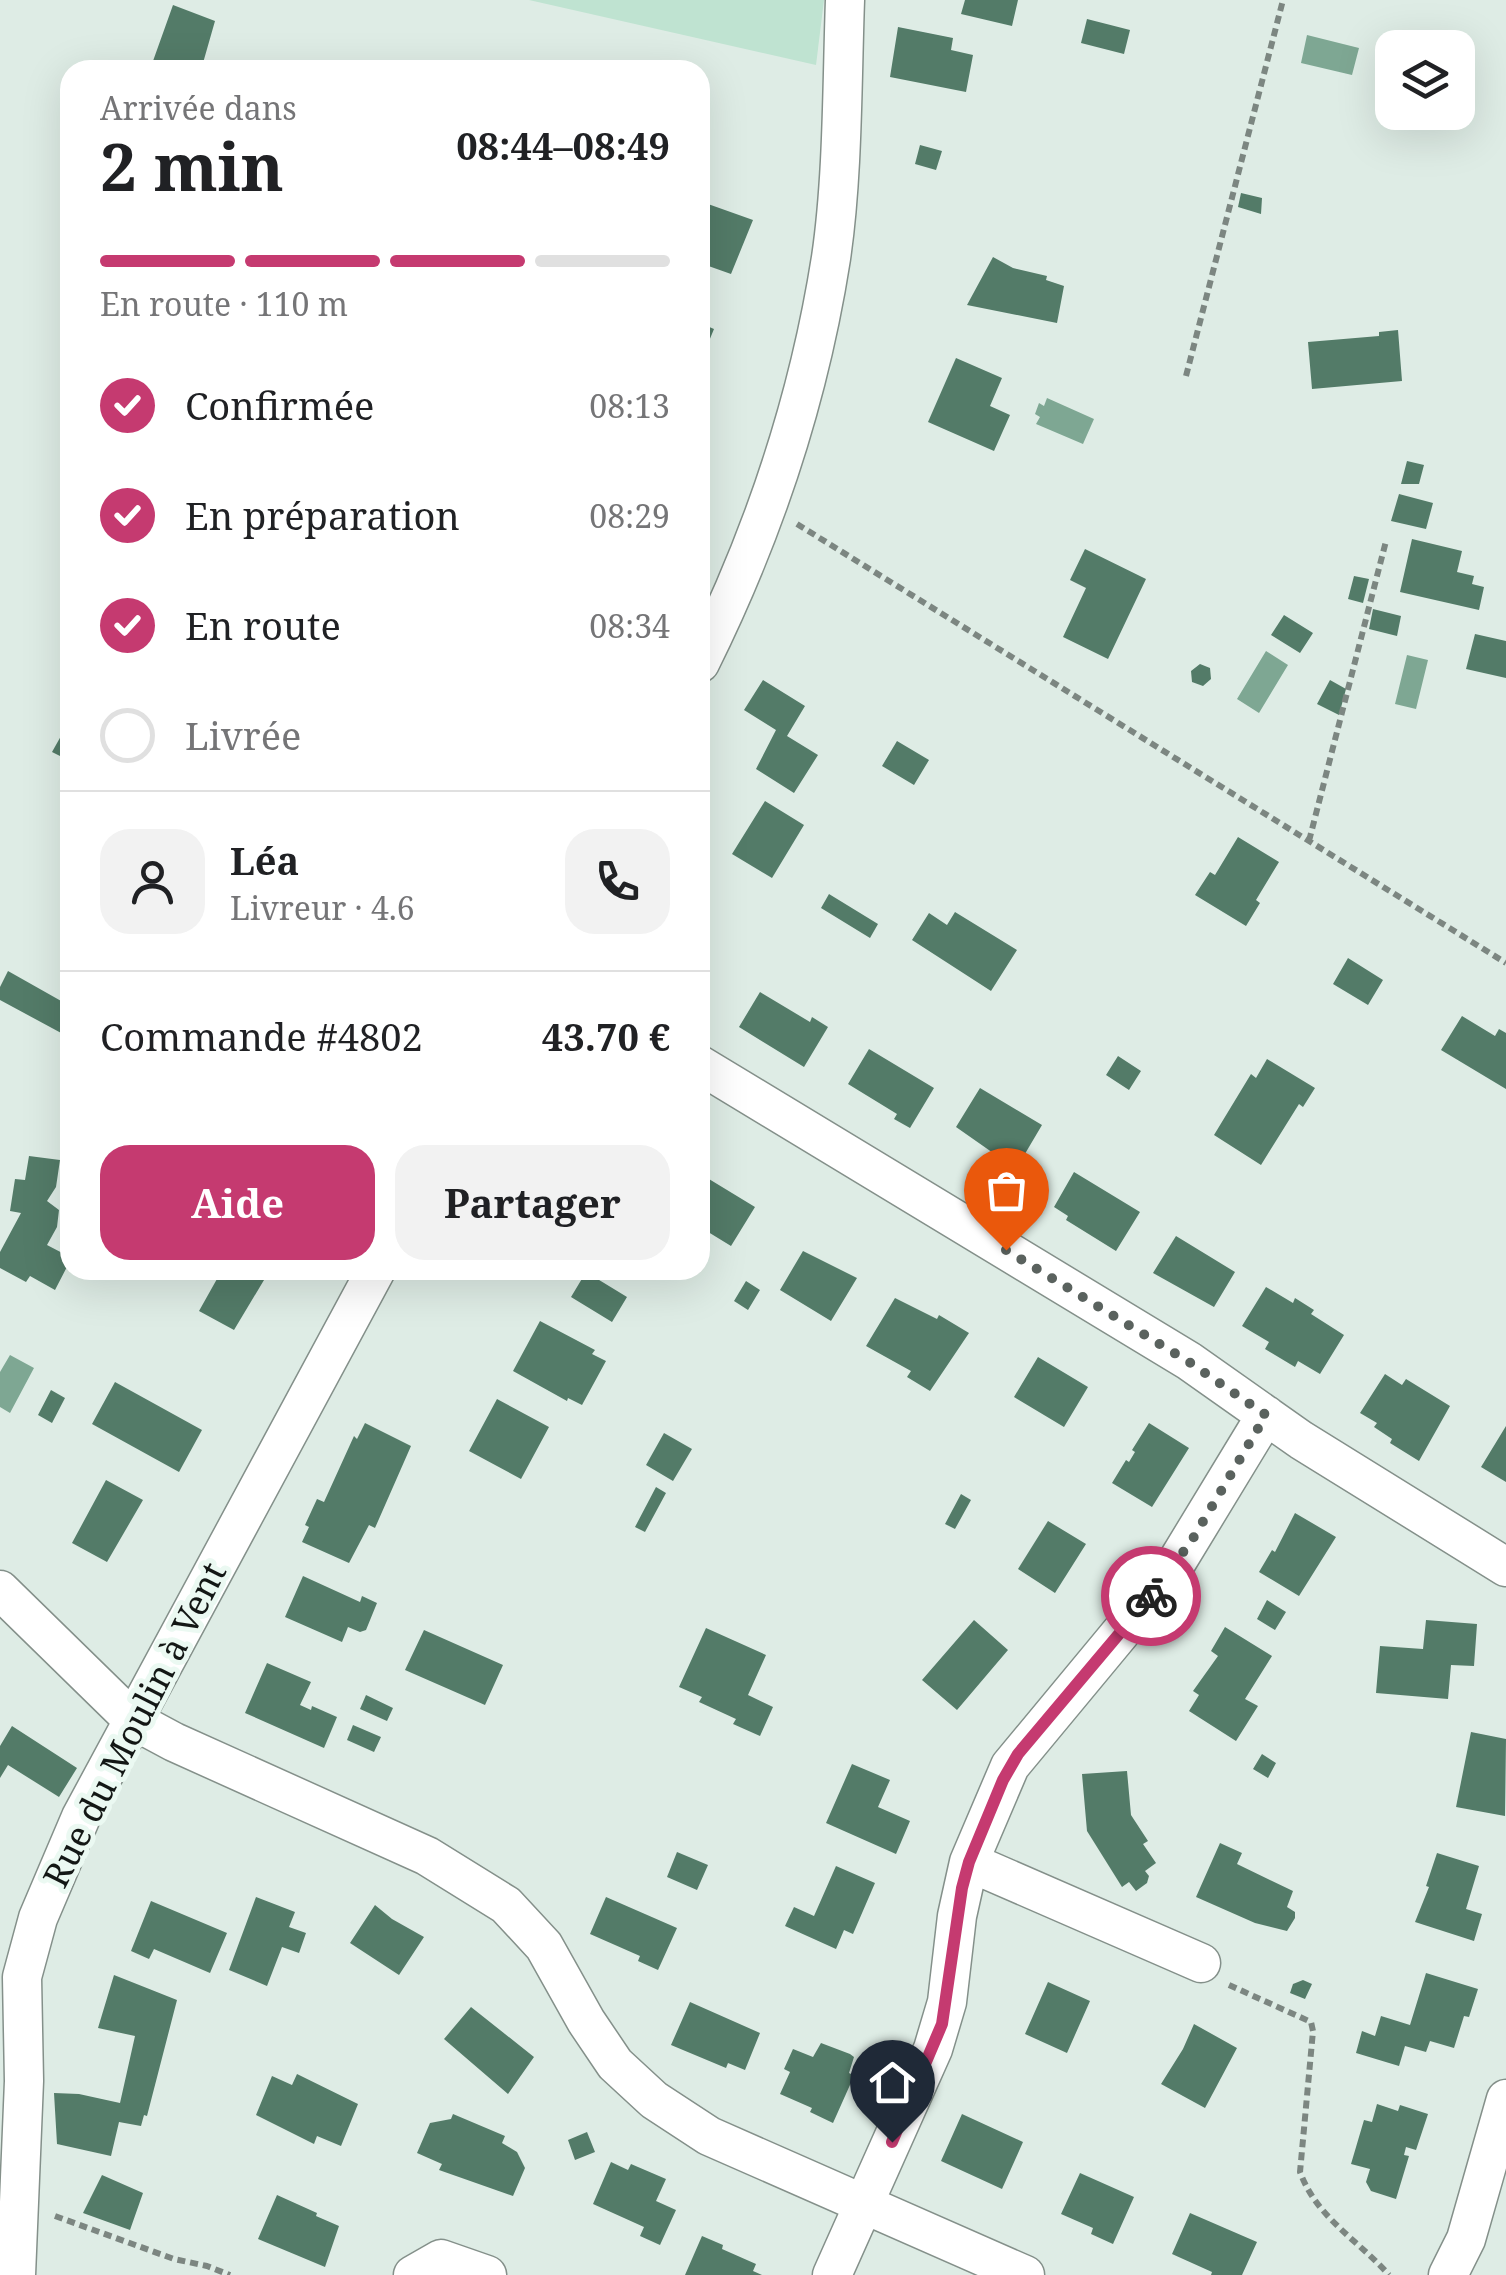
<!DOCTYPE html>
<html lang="fr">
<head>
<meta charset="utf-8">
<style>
  body { margin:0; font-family:"Noto Serif",serif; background:#f2f2f2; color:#202124; height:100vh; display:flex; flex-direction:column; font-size:38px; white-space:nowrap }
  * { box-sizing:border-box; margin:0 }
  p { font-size:32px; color:#757577 }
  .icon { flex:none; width:55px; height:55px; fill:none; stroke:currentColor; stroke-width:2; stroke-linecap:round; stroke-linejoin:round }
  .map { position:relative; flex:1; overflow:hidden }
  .sheet { position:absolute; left:60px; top:60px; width:650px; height:1220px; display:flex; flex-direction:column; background:#fff; border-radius:30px; box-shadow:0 10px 40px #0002 }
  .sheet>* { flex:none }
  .fabs { position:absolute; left:1375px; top:30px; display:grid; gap:20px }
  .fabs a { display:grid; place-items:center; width:100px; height:100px; border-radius:20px; background:#fff; box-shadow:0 10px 40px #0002; font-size:50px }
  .pin { position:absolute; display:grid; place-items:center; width:85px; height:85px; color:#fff; margin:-102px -42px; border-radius:50% 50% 50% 0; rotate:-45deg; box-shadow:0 0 10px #0007 }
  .pin .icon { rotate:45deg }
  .courier { position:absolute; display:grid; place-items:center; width:100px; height:100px; margin:-50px; border:8px solid #c53a70; border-radius:50%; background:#fff; color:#222; box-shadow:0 2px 12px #0007 }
  .summary em { font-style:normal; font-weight:700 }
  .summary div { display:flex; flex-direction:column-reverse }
  .summary { display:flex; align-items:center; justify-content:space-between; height:170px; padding:0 40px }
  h1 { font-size:65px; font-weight:700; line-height:75px }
  .bar { display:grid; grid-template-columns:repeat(4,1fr); gap:15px 10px; align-content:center; height:120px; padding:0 40px }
  .bar i { height:12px; border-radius:8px; background:#e0e0e0 }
  .bar .on { background:#c53a70 }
  .bar p { grid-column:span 4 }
  .line { display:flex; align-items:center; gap:25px; padding:0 40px; border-top:2px solid #e0e0e0 }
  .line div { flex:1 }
  .round { display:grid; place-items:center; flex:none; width:105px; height:105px; border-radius:30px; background:#f2f2f2 }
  ol { padding:0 40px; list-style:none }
  li { display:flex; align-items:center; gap:30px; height:110px }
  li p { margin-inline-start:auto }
  li .icon { padding:10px; border-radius:50%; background:#c53a70; color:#fff; stroke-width:4 }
  li:last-child { color:#757577 }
  li i { width:55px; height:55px; border:5px solid #e0e0e0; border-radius:50% }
  .cta { display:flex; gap:20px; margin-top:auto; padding:20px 40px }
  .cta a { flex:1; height:115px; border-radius:30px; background:#c53a70; color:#fff; font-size:40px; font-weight:700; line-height:115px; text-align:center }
  .cta a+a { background:#f2f2f2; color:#202124 }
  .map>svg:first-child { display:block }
  .green { fill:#bfe3d1 }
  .water { fill:#7ea793 }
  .building { fill:#537b68 }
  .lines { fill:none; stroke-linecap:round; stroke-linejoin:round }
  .minor-casing { stroke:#84908a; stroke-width:41 }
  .path { stroke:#7c8681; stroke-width:6; stroke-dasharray:8 5; stroke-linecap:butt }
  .minor { stroke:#fff; stroke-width:38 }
  .done { stroke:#5a625e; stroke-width:10; stroke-dasharray:0 18 }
  .route { stroke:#c53a70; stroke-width:12 }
  .labels { text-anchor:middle; stroke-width:10; stroke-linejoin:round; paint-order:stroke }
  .street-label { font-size:35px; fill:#131715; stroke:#ebf9f2 }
</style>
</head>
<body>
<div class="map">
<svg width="1506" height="2275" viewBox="0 0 1506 2275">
  <rect width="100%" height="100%" fill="#deece5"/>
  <path class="green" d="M529,0h295l-8,65z"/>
  <path class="water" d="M1307,35l52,13 -7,27 -51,-12z
    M1047,398l47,21 -11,25 -47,-20 4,-7 -5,-3 4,-11 5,3z
    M1266,651l22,14 -29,48 -22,-14z
    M1407,655l21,5 -12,49 -21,-5z
    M10,1355l24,13 -24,45 -10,-6v-35z"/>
  <path class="building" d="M965,0h53l-6,26 -51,-12z
    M173,5l42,16 -14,49h-22l-26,-9z
    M1087,19l43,11 -6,24 -43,-11z
    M898,27l55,11 -2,12 22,5 -7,37 -76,-15z
    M920,145l22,6 -6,19 -21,-6z
    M1241,193l21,5 -1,16 -23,-7z
    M708,204l45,16 -22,54 -31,-11v-56l6,2z
    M993,257l20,11 34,8 -1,4 18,6 -7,37 -90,-18z
    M700,323l14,6 -14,34z
    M1398,330l4,51 -90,8 -4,-47 71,-6v-4z
    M956,358l46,20 -12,28 20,9 -16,36 -66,-29z
    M1407,461l17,4 -5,19h-18z
    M1399,494l34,9 -7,26 -35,-8z
    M1412,539l50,12 -5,21 17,4 -2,8 12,3 -5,23 -79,-18z
    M1085,549l61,30 -38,80 -45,-22 23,-49 -16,-8z
    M1354,576l15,3 -6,24 -15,-4z
    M1373,609l28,7 -4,20 -28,-7z
    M1284,615l29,18 -13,20 -29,-18z
    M1475,634l31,7v37l-40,-9z
    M1200,664l10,4 1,11 -8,7 -11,-4 -1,-11z
    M763,680l42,26 -18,30 31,19 -24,38 -38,-24 20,-39 -32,-20z
    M1330,680l16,9 -7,26 -22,-11z
    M70,720v41l-18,-9z
    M897,741l32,19 -15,25 -32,-19z
    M765,801l39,24 -32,53 -40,-24z
    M1238,837l41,25 -23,38 4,3 -14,23 -51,-31 15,-23 5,3z
    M829,894l49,30 -8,14 -49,-30z
    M955,912l62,38 -26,41 -79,-51 17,-27 18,12z
    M1348,958l35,22 -15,25 -35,-21z
    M8,971l62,35v16l-7,12 -63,-34v-13z
    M760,992l50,30 2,-5 16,10 -24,40 -65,-40z
    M1462,1016l33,20 4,-7 7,4v56l-65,-39z
    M869,1049l65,39 -24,40 -16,-9 3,-5 -49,-30z
    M1118,1056l23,15 -12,19 -23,-15z
    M1267,1059l48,29 -12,19 -4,-3 -38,61 -47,-30 37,-61 5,4z
    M980,1088l62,37 -26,44 -60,-42z
    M29,1156l31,4 -4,27 -9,14 12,9 -2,17 -10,18 23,12v4l-15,29 -25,-14 -4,6 -26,-14v-16l21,-39 -11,-2 5,-32 10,1z
    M1074,1172l66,40 -24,39 -50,-31 2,-4 -14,-9z
    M704,1176l51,31 -24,39 -31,-19v-48z
    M1176,1236l59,36 -21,35 -61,-34z
    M803,1251l54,27 -26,43 -51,-31z
    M222,1270h48l-36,60 -35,-19z
    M586,1272l41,25 -15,25 -41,-25z
    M746,1281l14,9 -12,20 -14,-9z
    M1266,1287l27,16 2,-5 19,12 -3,4 33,21 -24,39 -22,-13 -3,6 -30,-18 4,-7 -27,-16z
    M895,1298l42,21 2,-4 30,18 -39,58 -23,-14 4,-6 -45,-25z
    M540,1321l55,29 -3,4 14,7 -24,44 -14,-7 -1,3 -54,-30z
    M1038,1357l50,30 -24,40 -50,-30z
    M1385,1374l17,11 4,-6 44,27 -31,55 -29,-18 2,-4 -18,-12 3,-4 -17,-10z
    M115,1382l87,48 -23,42 -87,-48z
    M51,1390l14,8 -13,25 -14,-8z
    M497,1399l52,28 -28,52 -52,-28z
    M365,1423l46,23 -36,82 -6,-3 -20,38 -47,-21 7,-15 -4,-2 12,-26 7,3 30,-66 3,3z
    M1149,1423l40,25 -37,59 -40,-24 14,-23 3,2 6,-10 -3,-2z
    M1506,1426v56l-25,-15z
    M664,1433l28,16 -19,32 -27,-16z
    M106,1480l37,20 -36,62 -35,-19z
    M656,1487l10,6 -21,39 -10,-5z
    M961,1494l10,6 -16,29 -10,-5z
    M1295,1513l41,24 -37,59 -40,-24 13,-22 3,2z
    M1048,1521l38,23 -31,49 -37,-24z
    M303,1576l57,26 2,-6 15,7 -11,27 -6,2 -12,-5 -6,15 -57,-25z
    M1267,1600l19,12 -11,18 -18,-11z
    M974,1620l34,30 -51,60 -35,-30z
    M1426,1620l51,4 -3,42 -23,-1 -3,34 -72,-6 4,-47 43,3z
    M1225,1627l47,29 -27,43 13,7 -22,35 -47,-30 10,-16 -6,-4 25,-35 -7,-5z
    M706,1628l60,27 -18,40 25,12 -13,29 -27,-12 3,-5 -37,-17 3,-5 -23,-10z
    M424,1630l79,35 -18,40 -80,-35z
    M267,1663l44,19 -11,23 11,5 1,-4 25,11 -13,31 -79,-35z
    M366,1695l27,13 -6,13 -27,-12z
    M353,1725l28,12 -7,15 -27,-12z
    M12,1726l65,42 -18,29 -51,-32 -8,13v-32z
    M1471,1732l35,7 -1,77 -49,-9z
    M1262,1754l14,9 -8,15 -15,-9z
    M852,1764l38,16 -12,27 32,14 -14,33 -70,-31z
    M1127,1771l4,44 17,26 -5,3 13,19 -11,8 4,5 -2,7 -11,8 -7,-9 -7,5 -35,-56 -5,-57z
    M1220,1843l22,10 -5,11 56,27 -6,16 8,5v6l-8,13 -32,-8 -59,-26z
    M677,1852l31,13 -11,25 -30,-13z
    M1437,1853l42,13 -13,43 16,5 -8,27 -59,-19 14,-35 -3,-1z
    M836,1866l39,17 -22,51 -9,-4 -8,19 -51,-23 9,-19 20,9z
    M256,1897l39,15 -6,15 17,6 -7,20 -17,-6 -15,39 -38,-16z
    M606,1897l71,31 -19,42 -20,-9 2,-5 -50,-22z
    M151,1901l76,32 -17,40 -56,-24 -5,10 -18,-8z
    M375,1905l17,14 32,18 -25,38 -49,-32z
    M1426,1973l52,16 -9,28 -5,-1 -10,32 -24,-7 -4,11 -21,-6 -6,20 -43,-13 6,-22 13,5 6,-20 29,9z
    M114,1975l63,25 -30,116 -3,-1 -3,11 -22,-4 -8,34 -54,-12 -3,-51 25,1 41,9 15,-67 -37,-8z
    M1303,1980l9,4 -7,15 -15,-6 3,-9z
    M1048,1982l42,19 -23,52 -42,-19z
    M690,2002l70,31 -15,37 -17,-7 -2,5 -55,-23z
    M471,2007l63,50 -26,37 -64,-55z
    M1194,2024l43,24 -32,60 -44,-24 22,-35z
    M821,2043l29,11 4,3 -5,16 4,2 2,-4 8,3 -2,5 -7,-3 -21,47 -23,-11 2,-4 -32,-14 10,-22 -6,-3 9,-20 20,8z
    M297,2074l61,30 -17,42 -24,-10 -3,8 -58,-29 16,-39 20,9z
    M1377,2104l21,7 2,-6 28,9 -12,36 -10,-3 -2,8 5,1 -13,43 -25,-8 -5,-9 4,-13 -19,-5 13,-44 8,2z
    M453,2114l52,22 -3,7 15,9 8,16 -12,28 -74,-26 3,-6 -25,-11 13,-30 21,-4z
    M962,2114l61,28 -21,47 -61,-28z
    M587,2132l8,20 -20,8 -7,-20z
    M611,2162l17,8 3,-6 35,15 -10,22 20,9 -16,35 -20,-9 4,-9 -51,-23z
    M1080,2173l54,24 -21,47 -22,-10 2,-6 -32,-14z
    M102,2175l41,18 -13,37 -47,-17z
    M277,2195l40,18 -1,3 23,10 -14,41 -67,-28z
    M1190,2213l67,29 -15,33h-31l1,-3 -40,-18z
    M702,2236l21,9 -1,4 34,15 -3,7 9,4h-77z"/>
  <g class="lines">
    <defs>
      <path id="minor" d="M700,663c63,-127 109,-265 131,-405 12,-81 11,-175 14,-258
        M700,1065l489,296 112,79 205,127
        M0,1590l133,130 41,22 253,114 79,49 38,41 42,75 29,43 39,36 55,36 316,139
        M969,1862l232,101
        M16,2275l8,-194 -2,-104 16,-59 43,-101 295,-547
        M413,2275l28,-16 46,16
        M832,2275l101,-226 14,-47 10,-86 12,-54 41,-96 160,-193 96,-158
        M1448,2275l18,-36 40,-140"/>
    </defs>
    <use href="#minor" class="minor-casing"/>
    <path class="path" d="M1186,376l97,-376
      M797,524l709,439
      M1309,841l77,-300
      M1229,1985l82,37 2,9 -13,141c17,46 58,68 89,103
      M55,2216l119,43 33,7 23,9"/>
    <use href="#minor" class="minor"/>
  </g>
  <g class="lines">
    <path class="done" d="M1006,1250l183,112 77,53 -74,125 -41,56"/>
    <path class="route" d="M892,2142l50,-118 20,-136 7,-26 34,-82 15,-26 133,-158"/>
  </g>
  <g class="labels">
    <g class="street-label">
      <text transform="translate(135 1725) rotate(-63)" y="12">Rue du Moulin à Vent</text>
    </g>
  </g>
</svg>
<div class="fabs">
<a><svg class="icon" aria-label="layers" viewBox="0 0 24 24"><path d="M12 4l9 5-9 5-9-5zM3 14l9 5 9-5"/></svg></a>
</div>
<div class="pin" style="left:1006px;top:1250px;background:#ea580c"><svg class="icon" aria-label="bag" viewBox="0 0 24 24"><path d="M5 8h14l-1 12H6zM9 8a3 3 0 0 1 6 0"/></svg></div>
<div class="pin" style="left:892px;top:2142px;background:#1f2937"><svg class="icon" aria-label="home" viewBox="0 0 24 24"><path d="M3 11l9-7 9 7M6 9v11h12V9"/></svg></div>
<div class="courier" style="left:1151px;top:1596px"><svg class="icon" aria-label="bike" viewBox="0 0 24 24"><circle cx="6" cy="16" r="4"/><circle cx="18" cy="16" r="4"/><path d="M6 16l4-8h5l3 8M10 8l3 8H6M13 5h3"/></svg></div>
<section class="sheet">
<div class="summary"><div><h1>2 min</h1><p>Arrivée dans</p></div><em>08:44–08:49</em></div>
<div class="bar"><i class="on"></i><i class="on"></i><i class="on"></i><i></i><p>En route · 110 m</p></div>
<ol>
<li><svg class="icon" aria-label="check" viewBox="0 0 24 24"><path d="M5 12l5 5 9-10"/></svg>Confirmée<p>08:13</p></li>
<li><svg class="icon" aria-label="check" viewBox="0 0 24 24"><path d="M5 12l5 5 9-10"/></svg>En préparation<p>08:29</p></li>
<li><svg class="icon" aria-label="check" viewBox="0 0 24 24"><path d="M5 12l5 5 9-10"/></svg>En route<p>08:34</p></li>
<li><i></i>Livrée</li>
</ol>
<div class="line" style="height:180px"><a class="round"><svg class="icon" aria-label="person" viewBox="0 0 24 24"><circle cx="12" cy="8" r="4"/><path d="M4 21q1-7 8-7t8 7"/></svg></a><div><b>Léa</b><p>Livreur · 4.6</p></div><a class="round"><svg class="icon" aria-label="phone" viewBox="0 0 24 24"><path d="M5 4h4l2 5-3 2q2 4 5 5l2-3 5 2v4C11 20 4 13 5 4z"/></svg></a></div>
<div class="line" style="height:130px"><div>Commande #4802</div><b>43.70 €</b></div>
<div class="cta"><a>Aide</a><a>Partager</a></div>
</section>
</div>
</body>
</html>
